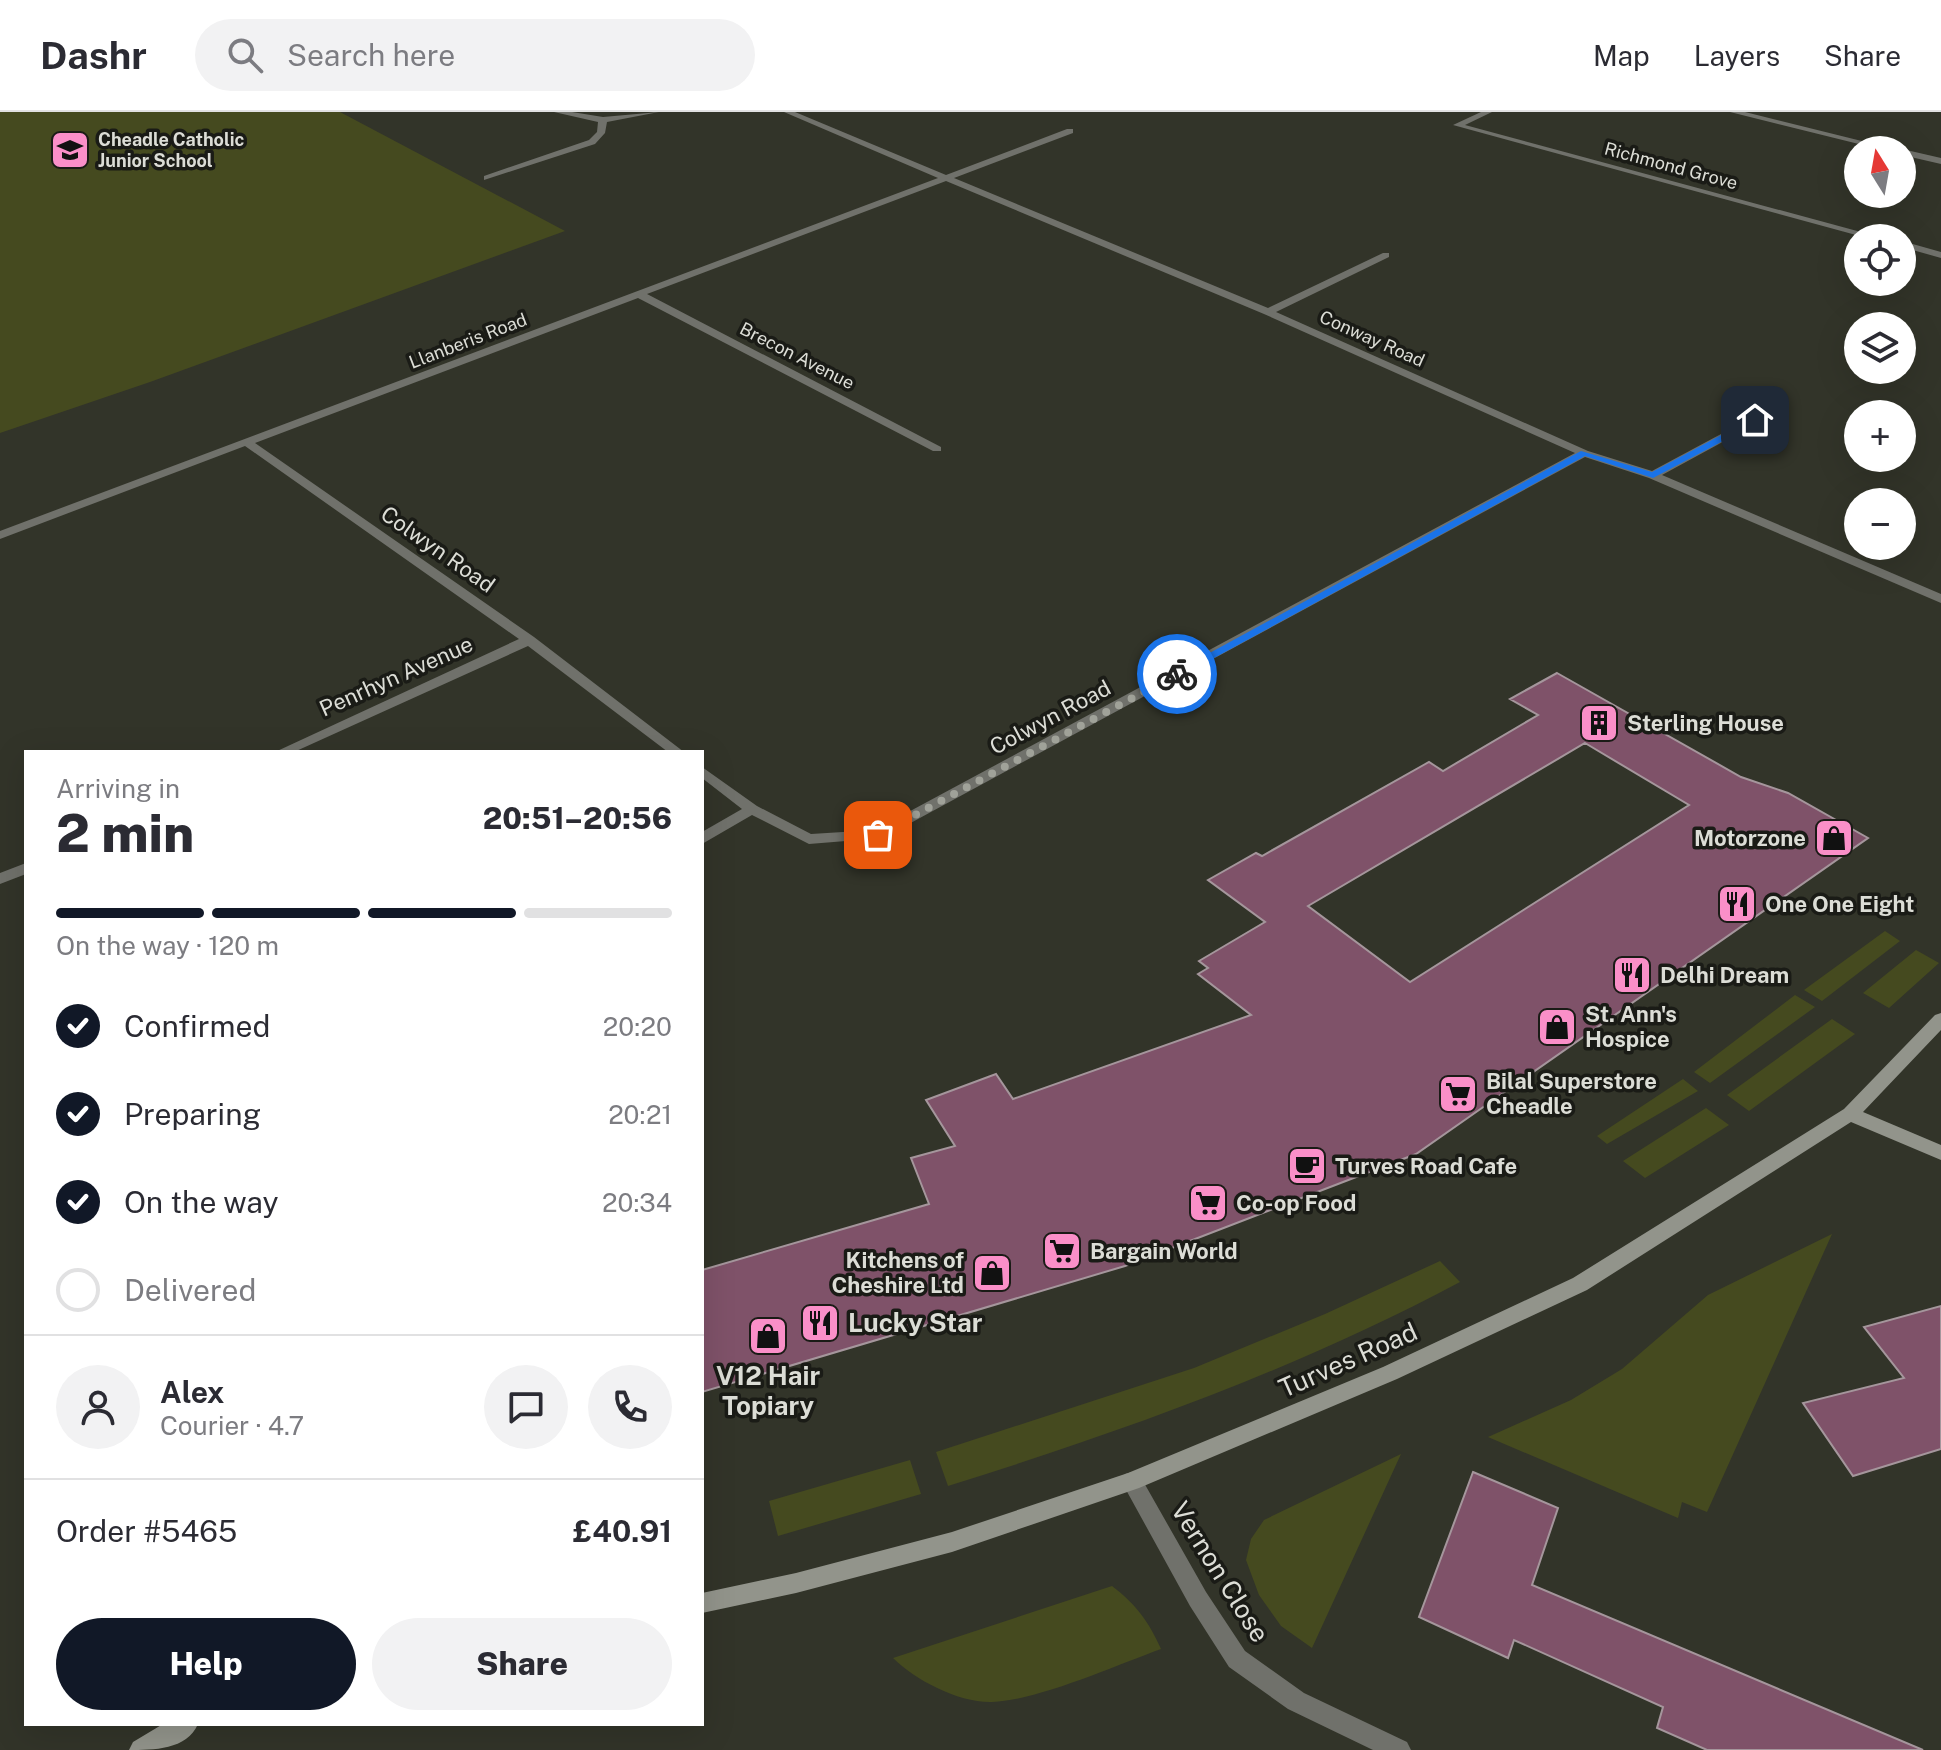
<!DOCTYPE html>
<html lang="en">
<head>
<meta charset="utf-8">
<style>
  body { margin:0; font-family:"Public Sans",sans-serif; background:#f2f2f3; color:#2b2b33; height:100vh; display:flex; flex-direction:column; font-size:30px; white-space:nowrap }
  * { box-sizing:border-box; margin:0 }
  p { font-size:26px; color:#7c7c81 }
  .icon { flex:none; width:44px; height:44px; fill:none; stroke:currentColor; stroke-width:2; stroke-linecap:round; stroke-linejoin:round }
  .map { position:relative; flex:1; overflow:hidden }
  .sheet { position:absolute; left:24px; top:638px; width:680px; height:976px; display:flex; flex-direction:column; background:#fff; border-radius:0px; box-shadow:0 8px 32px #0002 }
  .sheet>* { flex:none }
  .needle { width:52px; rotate:349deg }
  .buttons { position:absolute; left:1844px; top:24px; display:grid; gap:16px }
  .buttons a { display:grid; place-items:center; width:72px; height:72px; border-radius:50%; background:#fff; box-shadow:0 8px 32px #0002; font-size:40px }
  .pin { position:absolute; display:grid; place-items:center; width:68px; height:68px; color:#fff; margin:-34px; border-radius:16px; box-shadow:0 4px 12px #0006 }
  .courier { position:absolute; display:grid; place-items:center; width:80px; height:80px; margin:-40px; border:6px solid #1a73e8; border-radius:50%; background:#fff; color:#222; box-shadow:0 2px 10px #0007 }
  .headline em { font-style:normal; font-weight:800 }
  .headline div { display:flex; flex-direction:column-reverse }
  .headline { display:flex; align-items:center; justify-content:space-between; height:136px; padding:0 32px }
  h1 { font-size:52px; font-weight:800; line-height:60px }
  .bar { display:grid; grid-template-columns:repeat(4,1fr); gap:12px 8px; align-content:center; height:96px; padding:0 32px }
  .bar i { height:10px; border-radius:6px; background:#e1e1e2 }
  .bar .selected { background:#111827 }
  .bar p { grid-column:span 4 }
  .line { display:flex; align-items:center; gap:20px; padding:0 32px; border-top:2px solid #e1e1e2 }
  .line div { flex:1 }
  .round { display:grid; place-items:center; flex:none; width:84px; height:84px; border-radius:42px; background:#f2f2f3 }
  ol { padding:0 32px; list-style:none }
  li { display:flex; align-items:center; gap:24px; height:88px }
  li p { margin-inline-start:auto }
  li .icon { padding:8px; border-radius:50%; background:#111827; color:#fff; stroke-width:4 }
  li:last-child { color:#7c7c81 }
  li i { width:44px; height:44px; border:4px solid #e1e1e2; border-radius:50% }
  .action { display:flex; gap:16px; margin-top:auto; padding:16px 32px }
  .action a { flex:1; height:92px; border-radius:48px; background:#111827; color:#fff; font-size:32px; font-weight:800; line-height:92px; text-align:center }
  .action a+a { background:#f2f2f3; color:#2b2b33 }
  header { display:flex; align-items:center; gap:48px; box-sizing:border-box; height:112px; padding:0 40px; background:#fff; border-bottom:2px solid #e1e1e2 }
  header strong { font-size:38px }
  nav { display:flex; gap:44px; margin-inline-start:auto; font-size:28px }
  .search { width:560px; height:72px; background:#f2f2f3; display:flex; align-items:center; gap:20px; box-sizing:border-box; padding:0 28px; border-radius:44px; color:#7c7c81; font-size:30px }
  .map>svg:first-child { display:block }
  .green { fill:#454a1f }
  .building { fill:#7f5269; stroke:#a5969c; stroke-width:2; fill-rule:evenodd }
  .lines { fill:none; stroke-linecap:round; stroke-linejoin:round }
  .street { fill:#70716b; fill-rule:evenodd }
  .secondary { fill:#92948b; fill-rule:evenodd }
  .route { fill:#1a73e8 }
  .done { stroke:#a0a299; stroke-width:8; stroke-dasharray:0 14.4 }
  .labels { text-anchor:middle; stroke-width:7; stroke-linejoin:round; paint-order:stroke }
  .far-poi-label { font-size:18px; font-weight:bold; fill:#dcddd6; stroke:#1a1b16; text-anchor:start }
  .far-street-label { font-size:18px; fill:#dcddd6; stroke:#1a1b16 }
  .street-label { font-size:22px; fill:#dcddd6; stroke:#1a1b16 }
  .poi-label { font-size:22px; font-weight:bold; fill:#dcddd6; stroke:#1a1b16; text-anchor:start }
  .near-poi-label { font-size:26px; font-weight:bold; fill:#dcddd6; stroke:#1a1b16; text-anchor:start }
  .near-street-label { font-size:26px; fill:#dcddd6; stroke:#1a1b16 }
</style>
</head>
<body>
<header>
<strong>Dashr</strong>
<div class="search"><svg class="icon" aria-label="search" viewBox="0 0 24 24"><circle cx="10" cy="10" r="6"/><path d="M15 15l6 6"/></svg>Search here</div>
<nav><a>Map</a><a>Layers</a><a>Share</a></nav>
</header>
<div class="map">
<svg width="1941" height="1638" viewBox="0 0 1941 1638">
  <rect width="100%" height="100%" fill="#323429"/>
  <path class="green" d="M0,0h340l225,119 -415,151 -150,51z
    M1885,819l15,10 -78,60 -18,-11z
    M1916,838l23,13 -50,45 -26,-15z
    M1795,883l20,12 -105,76 -16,-11z
    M1832,907l23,15 -106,77 -22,-16z
    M1683,967l15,12 -91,53 -10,-8z
    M1706,996l23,17 -84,53 -22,-17z
    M1832,1122l-125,278 -25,-10 -4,16 -190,-81 83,-37 51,-31 86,-74z
    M1440,1149l20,21c-163,87 -336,149 -512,204l-12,-34 258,-84 131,-54z
    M1401,1342l-89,194 -31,-22 -22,-31 -13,-35 5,-21 13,-19z
    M910,1348l11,34 -143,42 -9,-35z
    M1112,1474c24,18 37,36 49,63 -47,17 -122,51 -169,53 -33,1 -77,-22 -99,-44z"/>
  <path class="building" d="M1557,561l184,104 47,16 80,45 -452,316 -291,112 -423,126v-122l227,-66 -18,-46 44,-12 -29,-46 70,-26 17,25 238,-84 -53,-41 10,-6 -9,-7 66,-39 -57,-42 48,-27 6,3 167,-94 14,9 95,-56 -28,-16zM1585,631l104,62 -279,177 -102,-76z
    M1941,1194v143l-88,27 -50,-73 101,-25 -40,-51z
    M1473,1360l85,36 -26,77 391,165h-216l-50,-22 6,-21 -149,-67 -6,18 -89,-41z"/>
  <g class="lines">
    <path class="street" d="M554,0h18l31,5 56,-5 -52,10 -2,11 -10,11 -111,36v-4l105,-36 8,-8 1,-10z
      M784,0h11l151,63 121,-46h6v4l-119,45 314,130 115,-55h6v4l-113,55 312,139 64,20 125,-67h8v4l-123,67 279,119v9l-292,-125 -64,-21 -702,381 -74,6 -57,-29 -50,29v-12l40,-23 -40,-31v-11l55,39 54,28 64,-4 700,-377 -311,-139 -318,-133 -299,113 294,153v4h-8l-295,-153 -383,145 279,194 150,115h-16l-140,-106 -234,106h-19l244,-113 -274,-193 -245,93v-8l938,-353z
      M1481,0h11l-27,13 418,113h-16l-414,-113z
      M1730,0h15l153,38h-15z
      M1902,37l39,9v6l-39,-9v-5h-3z
      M1902,129l39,11v6l-39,-11z
      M26,751v11l-26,10v-11z
      M1132,1360l7,2 67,118 39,59 59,42 103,49 4,8h-38l-85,-41 -59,-42 -39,-61 -65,-118 -4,-7 4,-7z"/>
    <path class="secondary" d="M1941,901v17l-78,82 78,33v15l-90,-38 -264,168 -190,89 -258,109 -187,64 -156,41 -94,20v-20l94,-20 156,-41 176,-59 255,-106 190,-89 271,-169 91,-94z
      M163,1612h35c-11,26 -45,26 -69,26l4,-8z"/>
  </g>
  <path class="route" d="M1755,305l4,5 -106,56 -68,-22 -404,220 -10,-2 410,-223 71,21z"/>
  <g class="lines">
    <path class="done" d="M878,723l299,-161"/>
  </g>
  <defs>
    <symbol id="school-square" viewBox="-11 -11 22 22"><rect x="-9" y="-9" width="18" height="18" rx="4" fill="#fa8fc8" stroke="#1a1b16"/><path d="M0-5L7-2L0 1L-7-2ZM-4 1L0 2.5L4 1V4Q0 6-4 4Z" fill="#111"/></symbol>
    <symbol id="building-square" viewBox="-11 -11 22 22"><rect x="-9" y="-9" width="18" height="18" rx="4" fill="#fa8fc8" stroke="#1a1b16"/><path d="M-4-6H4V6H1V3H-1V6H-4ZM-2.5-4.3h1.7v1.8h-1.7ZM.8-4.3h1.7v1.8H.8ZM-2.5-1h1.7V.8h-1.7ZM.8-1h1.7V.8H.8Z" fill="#111"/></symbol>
    <symbol id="shop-square" viewBox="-11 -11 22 22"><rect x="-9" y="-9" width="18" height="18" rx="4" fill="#fa8fc8" stroke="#1a1b16"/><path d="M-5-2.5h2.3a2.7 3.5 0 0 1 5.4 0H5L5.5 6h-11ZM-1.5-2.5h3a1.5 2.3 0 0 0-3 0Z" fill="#111"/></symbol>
    <symbol id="restaurant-square" viewBox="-11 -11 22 22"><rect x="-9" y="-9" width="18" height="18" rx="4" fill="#fa8fc8" stroke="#1a1b16"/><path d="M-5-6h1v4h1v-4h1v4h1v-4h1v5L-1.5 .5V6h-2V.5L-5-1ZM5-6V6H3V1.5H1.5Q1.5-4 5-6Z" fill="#111"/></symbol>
    <symbol id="supermarket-square" viewBox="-11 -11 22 22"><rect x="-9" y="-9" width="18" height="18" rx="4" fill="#fa8fc8" stroke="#1a1b16"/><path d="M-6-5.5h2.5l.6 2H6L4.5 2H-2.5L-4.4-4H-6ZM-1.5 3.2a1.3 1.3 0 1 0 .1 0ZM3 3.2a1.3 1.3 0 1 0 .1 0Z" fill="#111"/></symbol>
    <symbol id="cafe-square" viewBox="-11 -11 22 22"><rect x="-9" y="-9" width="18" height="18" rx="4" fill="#fa8fc8" stroke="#1a1b16"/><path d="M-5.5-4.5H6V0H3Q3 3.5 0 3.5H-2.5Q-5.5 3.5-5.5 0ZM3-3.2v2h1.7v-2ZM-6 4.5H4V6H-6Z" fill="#111"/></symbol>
  </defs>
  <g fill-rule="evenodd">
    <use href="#school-square" x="48" y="16" width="44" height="44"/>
    <use href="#building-square" x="1577" y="589" width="44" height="44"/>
    <use href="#shop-square" x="1812" y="704" width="44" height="44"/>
    <use href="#restaurant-square" x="1715" y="770" width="44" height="44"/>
    <use href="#restaurant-square" x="1610" y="841" width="44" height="44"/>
    <use href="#shop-square" x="1535" y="893" width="44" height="44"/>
    <use href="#supermarket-square" x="1436" y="960" width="44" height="44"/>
    <use href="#cafe-square" x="1285" y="1032" width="44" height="44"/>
    <use href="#supermarket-square" x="1186" y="1069" width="44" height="44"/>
    <use href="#supermarket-square" x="1040" y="1117" width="44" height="44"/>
    <use href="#shop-square" x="970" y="1139" width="44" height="44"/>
    <use href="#restaurant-square" x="798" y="1189" width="44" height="44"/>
    <use href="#shop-square" x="746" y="1202" width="44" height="44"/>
  </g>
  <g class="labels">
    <g class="far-poi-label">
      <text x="98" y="34">Cheadle Catholic<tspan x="98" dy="21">Junior School</tspan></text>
    </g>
    <g class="far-street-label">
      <text transform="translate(1671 54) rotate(15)" y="6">Richmond Grove</text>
      <text transform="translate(1372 227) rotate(24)" y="6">Conway Road</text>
      <text transform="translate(468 229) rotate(-21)" y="6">Llanberis Road</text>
      <text transform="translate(797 244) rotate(27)" y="6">Brecon Avenue</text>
    </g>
    <g class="street-label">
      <text transform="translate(438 437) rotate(35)" y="8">Colwyn Road</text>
      <text transform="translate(396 564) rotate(-24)" y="8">Penrhyn Avenue</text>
      <text transform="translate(1050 605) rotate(-28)" y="8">Colwyn Road</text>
    </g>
    <g class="poi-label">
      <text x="1627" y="619">Sterling House</text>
      <text x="1806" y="734" text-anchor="end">Motorzone</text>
      <text x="1765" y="800">One One Eight</text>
      <text x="1660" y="871">Delhi Dream</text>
      <text x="1585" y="910">St. Ann's<tspan x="1585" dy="25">Hospice</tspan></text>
      <text x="1486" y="977">Bilal Superstore<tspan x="1486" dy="25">Cheadle</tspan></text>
      <text x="1335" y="1062">Turves Road Cafe</text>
      <text x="1236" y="1099">Co-op Food</text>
      <text x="1090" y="1147">Bargain World</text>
      <text x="964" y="1156" text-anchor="end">Kitchens of<tspan x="964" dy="25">Cheshire Ltd</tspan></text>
    </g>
    <g class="near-poi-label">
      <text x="848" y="1220">Lucky Star</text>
      <text x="768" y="1273" text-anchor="middle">V12 Hair<tspan x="768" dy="30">Topiary</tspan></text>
    </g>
    <g class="near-street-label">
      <text transform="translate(1348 1248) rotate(-24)" y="9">Turves Road</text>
      <text transform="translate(1220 1460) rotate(58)" y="9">Vernon Close</text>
    </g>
  </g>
</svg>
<div class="buttons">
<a><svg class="needle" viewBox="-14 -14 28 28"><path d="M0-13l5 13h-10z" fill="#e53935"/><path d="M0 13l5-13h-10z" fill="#7c7c81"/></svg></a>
<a><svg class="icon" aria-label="locate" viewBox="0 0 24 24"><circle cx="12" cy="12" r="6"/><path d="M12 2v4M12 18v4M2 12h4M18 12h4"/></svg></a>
<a><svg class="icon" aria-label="layers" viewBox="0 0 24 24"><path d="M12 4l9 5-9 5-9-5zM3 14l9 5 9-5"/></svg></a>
<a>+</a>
<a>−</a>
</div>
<div class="pin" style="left:878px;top:723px;background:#ea580c"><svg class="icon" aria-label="bag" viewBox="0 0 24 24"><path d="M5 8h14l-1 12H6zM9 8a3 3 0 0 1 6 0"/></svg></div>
<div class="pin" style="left:1755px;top:308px;background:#1f2937"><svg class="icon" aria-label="home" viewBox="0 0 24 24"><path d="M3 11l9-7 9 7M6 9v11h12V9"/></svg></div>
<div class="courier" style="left:1177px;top:562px"><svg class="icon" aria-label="bike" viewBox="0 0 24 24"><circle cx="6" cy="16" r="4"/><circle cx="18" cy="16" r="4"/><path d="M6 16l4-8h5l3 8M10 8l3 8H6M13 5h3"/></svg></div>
<section class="sheet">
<div class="headline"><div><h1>2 min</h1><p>Arriving in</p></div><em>20:51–20:56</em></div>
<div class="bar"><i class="selected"></i><i class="selected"></i><i class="selected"></i><i></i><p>On the way · 120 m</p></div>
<ol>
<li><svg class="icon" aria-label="check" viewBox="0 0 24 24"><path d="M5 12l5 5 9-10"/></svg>Confirmed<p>20:20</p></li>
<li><svg class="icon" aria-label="check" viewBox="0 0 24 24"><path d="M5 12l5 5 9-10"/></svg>Preparing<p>20:21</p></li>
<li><svg class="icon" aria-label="check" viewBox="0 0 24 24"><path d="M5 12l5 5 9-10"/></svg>On the way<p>20:34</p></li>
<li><i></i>Delivered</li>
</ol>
<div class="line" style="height:144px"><a class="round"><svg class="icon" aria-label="person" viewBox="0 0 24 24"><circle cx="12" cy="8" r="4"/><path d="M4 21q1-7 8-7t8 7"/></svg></a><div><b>Alex</b><p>Courier · 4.7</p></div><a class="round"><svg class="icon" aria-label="chat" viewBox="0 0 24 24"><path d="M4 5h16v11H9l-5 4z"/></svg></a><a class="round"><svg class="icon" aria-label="phone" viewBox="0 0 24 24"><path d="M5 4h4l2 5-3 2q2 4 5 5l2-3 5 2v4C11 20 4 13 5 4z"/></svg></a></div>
<div class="line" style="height:104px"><div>Order #5465</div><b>£40.91</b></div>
<div class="action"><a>Help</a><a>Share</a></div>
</section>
</div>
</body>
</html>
